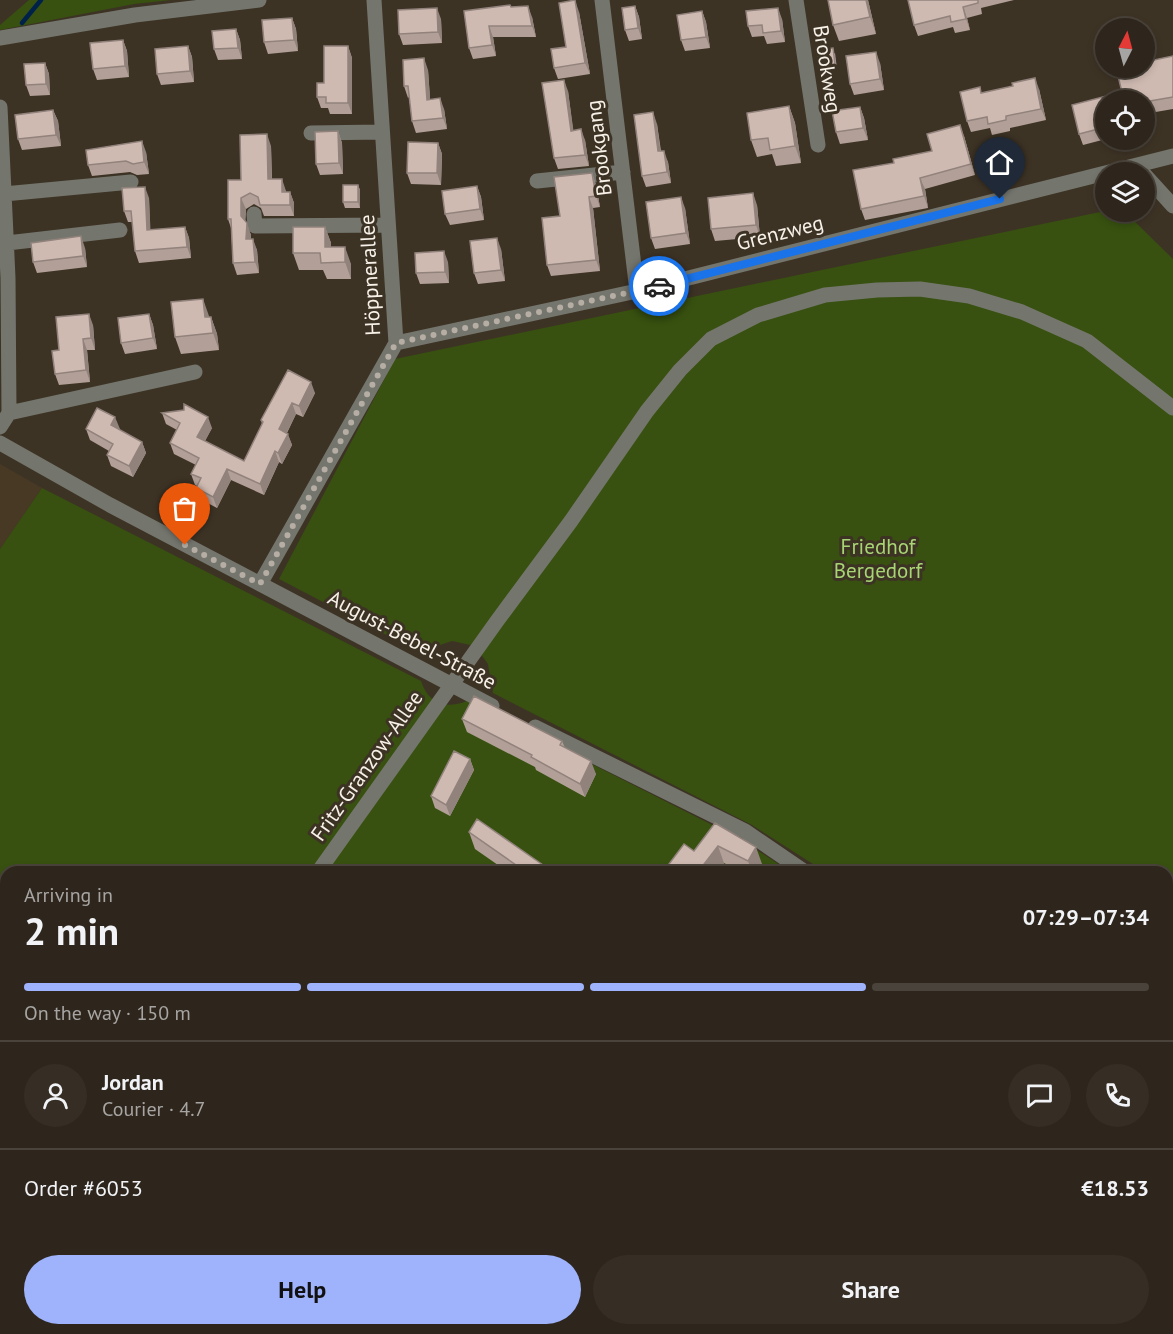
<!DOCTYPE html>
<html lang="en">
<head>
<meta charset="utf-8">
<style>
  body { margin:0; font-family:"PT Sans",sans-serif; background:#362e25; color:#f1f3f6; height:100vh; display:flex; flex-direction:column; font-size:22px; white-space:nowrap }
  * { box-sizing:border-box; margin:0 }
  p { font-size:20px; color:#a7a5a3 }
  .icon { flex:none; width:33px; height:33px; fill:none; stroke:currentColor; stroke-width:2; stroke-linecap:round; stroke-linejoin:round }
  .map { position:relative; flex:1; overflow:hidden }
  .sheet { position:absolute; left:0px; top:866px; width:1173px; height:470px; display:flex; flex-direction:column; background:#2e261c; border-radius:18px 18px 0 0; box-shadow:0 3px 9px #0003,0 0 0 2px #49433b }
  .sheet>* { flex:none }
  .needle { width:39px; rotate:6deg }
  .fabs { position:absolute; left:1095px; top:18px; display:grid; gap:12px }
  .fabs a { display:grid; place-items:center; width:60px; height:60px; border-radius:50%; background:#2e261c; box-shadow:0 3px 9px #0003,0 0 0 2px #49433b; font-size:30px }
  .pin { position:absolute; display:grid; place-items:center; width:51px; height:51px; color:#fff; margin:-62px -26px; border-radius:50% 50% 50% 0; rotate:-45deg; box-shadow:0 0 6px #0007 }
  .pin .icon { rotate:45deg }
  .courier { position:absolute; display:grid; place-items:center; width:60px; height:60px; margin:-30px; border:4px solid #1a73e8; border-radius:50%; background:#fff; color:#222; box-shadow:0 2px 8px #0007 }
  .head em { font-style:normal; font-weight:700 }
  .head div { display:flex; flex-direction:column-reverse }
  .head { display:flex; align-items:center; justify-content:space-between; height:102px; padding:0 24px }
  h1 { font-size:39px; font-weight:700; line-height:45px }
  .bar { display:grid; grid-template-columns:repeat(4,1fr); gap:9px 6px; align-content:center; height:72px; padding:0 24px }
  .bar i { height:8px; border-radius:4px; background:#49433b }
  .bar .on { background:#9fb3fd }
  .bar p { grid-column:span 4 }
  .line { display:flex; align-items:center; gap:15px; padding:0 24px; border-top:2px solid #49433b }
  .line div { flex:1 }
  .round { display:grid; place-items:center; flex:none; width:63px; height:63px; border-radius:32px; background:#362e25 }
  .action { display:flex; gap:12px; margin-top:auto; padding:12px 24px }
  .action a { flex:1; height:69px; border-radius:36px; background:#9fb3fd; color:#111; font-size:24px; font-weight:700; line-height:69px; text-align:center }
  .action a+a { background:#362e25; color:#f1f3f6 }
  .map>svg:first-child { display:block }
  .built { fill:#483925 }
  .green { fill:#385110 }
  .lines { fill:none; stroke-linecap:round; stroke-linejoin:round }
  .stream { stroke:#00224a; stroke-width:4.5 }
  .minor { stroke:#74766e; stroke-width:15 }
  .wall { fill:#b2a098 }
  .shaded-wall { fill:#91827c }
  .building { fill:#cfbab1; stroke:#91827c; stroke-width:1.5 }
  .done { stroke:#b6aea4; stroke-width:6; stroke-dasharray:0 10.8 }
  .route { stroke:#1a73e8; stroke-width:8 }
  .labels { text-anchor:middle; stroke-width:6; stroke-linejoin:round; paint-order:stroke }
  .street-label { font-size:21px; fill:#f7f1e8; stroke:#3d3325 }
  .park-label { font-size:21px; fill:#a8d573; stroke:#3d3325 }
</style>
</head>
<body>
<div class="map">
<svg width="1173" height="1334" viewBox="0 0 1173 1334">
  <rect width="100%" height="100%" fill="#3d3325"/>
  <path class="built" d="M0,464l42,24 -42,61z"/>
  <path class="green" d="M29,0h142l-37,4 -134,26v-5z
    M1105,211l20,1 48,47v1020l-6,-7v-400l-343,-1 -72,-46 -259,-132 -5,-29 -13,-18 -23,-5 -33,11 -140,-73 116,-220z
    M42,488l379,193c7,22 24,29 46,20l273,138 49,32 -783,1v318l-6,-2v-639z
    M0,1210l6,3v116h1071l-8,5h-1068z"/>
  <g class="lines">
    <path class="stream" d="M22,23l19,-23"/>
    <path class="minor" d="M602,0l35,291
      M796,0l22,145
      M0,38l135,-23 124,-15
      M0,107l8,171 1,135 -9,14
      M311,133l71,-1
      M1144,174l29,32
      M537,181l86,-9
      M4,194l127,-12
      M254,214l1,12 133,-1
      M7,243l113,-13
      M396,343l241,-52 536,-135
      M9,413l186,-41
      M0,443l110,62 382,201
      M260,584l136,-241 -22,-343
      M535,727l210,104 60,41
      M318,872l179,-251 74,-100 76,-110 33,-41 31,-31 47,-24 67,-20 52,-5 43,-1 49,7 53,16 65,29 86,67
      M1167,1232l6,-1
      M1167,1317l6,6
      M1133,1329l3,5
      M1094,1334l9,-5"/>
  </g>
  <path class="wall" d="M868,0l8,34 -37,7 -6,-16z
    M908,0h106l-33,8 1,6 -15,4 3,12 -15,3 -2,-6 -35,9 -4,-11z
    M635,6l4,11 3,22 -13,2 -4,-11z
    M511,7l21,10 4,20h-43l3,19 -23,3 -4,-11 -5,-37z
    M702,11l4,11 4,26 -25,3 -4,-11z
    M579,12l11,62 -32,5 -4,-11 12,-21z
    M292,18l4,11 2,22 -30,3 -4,-12z
    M441,19l1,24 -39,2 -4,-11z
    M782,19l3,23 -18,2 -3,-8 -12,1 -4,-11z
    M236,29l4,11 2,19 -24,1 -4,-11z
    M123,40l4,11 2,26 -32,3 -4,-11z
    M188,46l4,11 2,25 -33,3 -4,-11z
    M348,46l4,12v56h-22l-2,-6h-7l-4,-11 7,-14z
    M835,53l2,16 -16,3 -2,-6z
    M1173,56v53l-29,5v-14h-38v39l-23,6 -4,-11 -7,-29 50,-13 -6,-24h28v-6z
    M45,63l4,11 1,21 -20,1 -4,-11z
    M880,63l4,27 -30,5 -4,-11z
    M428,70l2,29 14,10 3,20 -31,4 -4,-12 -3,-24 -1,1 -4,-12z
    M1039,89l7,31 -36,8v3l-18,4 -2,-7 -19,4 -4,-11 15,-28z
    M568,91l5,39 12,10 4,26 -31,3 -4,-11z
    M789,106l6,17 6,40 -25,3 -4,-12 -15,3 -6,-17z
    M860,107l4,11 4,22 -28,4 -4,-12z
    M53,110l5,11 3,25 -39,4 -4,-11z
    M657,124l4,27 7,11 3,21 -25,4 -4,-11z
    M338,131l4,12 1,31 -23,1 -4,-11z
    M964,136l11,39 -50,14 3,19 -63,12 -4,-11 33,-46 38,-12z
    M438,143l4,11 -1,31 -30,-1 -4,-11z
    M271,146l1,33 14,12v1h4l4,11v13h-30l-3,-8 -7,-4 -8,5 -1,13 6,13v4l6,11 2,23 -22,2 -4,-12 -2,-35 -3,-9 13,-39z
    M146,152l3,22 -12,1 -7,-3 -38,4 -4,-11z
    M592,173l4,12 4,22 -7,1 7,63 -49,5 -4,-11 13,-49z
    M358,185l2,5v18h-15l-2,-6z
    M477,186l4,11 3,23 -34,5 -5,-11z
    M149,198l1,32 35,-3 4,11 2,20 -52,5 -4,-12 -3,-29h-4l-4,-11z
    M757,205l3,32 -45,4 -4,-12z
    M685,208l5,36 -35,5 -4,-11z
    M325,227l6,16v4l20,17v15h-24l-4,-9h-24l-6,-17z
    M85,248l2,19 -50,6 -4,-11z
    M501,249l4,32 -27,3 -4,-11z
    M448,262l1,21 -29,1 -4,-11z
    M149,314l4,11 4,24 -32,5 -4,-11z
    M209,316v1h2l6,17 2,16 -38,4 -6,-17z
    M93,325l2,25h-8l3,32 -31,3 -4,-11 4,-24z
    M288,370l27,23 -12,24 -7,-3 -9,19 5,12 -10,19 -3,-2 -15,33 -33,-15 -14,28 -17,-9 -4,-11 1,-2 -2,-1 -4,-11 5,-9 -22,-11 -4,-11 7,-13 -11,-6 -4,-11 50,15 -7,13 39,20 18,-37 -1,-4z
    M86,429h34l-1,1 23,12 4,11 -13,24 -22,-11 -4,-11 2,-4 -19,-11z
    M462,719l100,22 3,7 31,26 -11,23 -49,-27 -1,-3 -68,-35z
    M470,759l4,11 -24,46 -15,-8 -4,-12z
    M715,823l47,41 -4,8h-16l-18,-9 -7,9h-54l31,-21z
    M469,832l84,40h-45l-33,-23z"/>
  <path class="shaded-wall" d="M575,0l4,12 11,62 -5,-11z
    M866,0h2l8,34 -6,-17z
    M528,6l4,11 4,20 -4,-11z
    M635,6l4,11 3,22 -4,-11z
    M963,7l4,11 3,12 -4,-11z
    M437,8l4,11 1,24 -4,-11z
    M778,8l4,11 3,23 -4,-11z
    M702,11l4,11 4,26 -4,-11z
    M292,18l4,11 2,22 -4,-11z
    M489,26l4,11 3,19 -4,-11z
    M236,29l4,11 2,19 -4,-11z
    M123,40l4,11 2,26 -4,-11z
    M188,46l4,11 2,25 -4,-11z
    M348,46l4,12v56l-4,-11z
    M876,52l4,11 4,27 -4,-11z
    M424,58l4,12 3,41 -4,-11z
    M45,63l4,11 1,21 -4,-11z
    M1035,78l4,11 7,31 -5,-11z
    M564,80l4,11 7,51 -4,-11z
    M440,98l4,11 3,20 -4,-11z
    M789,106l6,17 6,40 -6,-17z
    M860,107l4,11 4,22 -5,-12z
    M53,110l5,11 3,25 -5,-11z
    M653,112l4,12 5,39 -4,-12z
    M960,125l4,11 11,39 -4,-11z
    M581,129l4,11 4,26 -4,-11z
    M338,131l4,12 1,31 -4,-11z
    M267,134l4,12 1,44 -4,-11z
    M142,141l4,11 3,22 -5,-12z
    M438,143l4,11 -1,31 -4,-12z
    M664,151l4,11 3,21 -4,-11z
    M592,173l4,12 4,22 -4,-11z
    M920,178l5,11 3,19 -4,-12z
    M282,179l4,12v12l-4,-11z
    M358,185l2,5v18l-2,-6z
    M477,186l4,11 3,23 -4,-11z
    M145,187l4,11 2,43 -4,-11z
    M290,192l4,11v13l-4,-11z
    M753,193l4,12 3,32 -4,-12z
    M589,197l4,11 7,63 -4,-11z
    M681,197l4,11 5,36 -4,-11z
    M241,198l5,11 -1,18 -4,-11z
    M247,223l4,12 -1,16 -4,-12z
    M185,227l4,11 2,20 -4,-11z
    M325,227l6,16v21l-6,-17z
    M81,236l4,12 2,19 -4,-11z
    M497,238l4,11 4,32 -4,-11z
    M253,239l4,11 2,23 -4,-11z
    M345,247l6,17v15l-6,-17z
    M444,251l4,11 1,21 -4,-11z
    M203,299l6,17 2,18 -6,-17z
    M89,314l4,11 2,25 -4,-12z
    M149,314l4,11 4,24 -4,-11z
    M211,317l6,17 2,16 -6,-17z
    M83,339l4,11 3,32 -4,-12z
    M311,382l4,11 -12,24 -4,-11z
    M292,403l4,11 -13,26 -4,-11z
    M115,417l5,12 -5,8 -4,-12z
    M208,417l4,11 -11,20 -4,-11z
    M288,434l4,11 -10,19 -4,-11z
    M142,442l4,11 -13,24 -4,-11z
    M275,451l4,11 -15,33 -4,-11z
    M227,469l4,11 -14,28 -4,-11z
    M470,759l4,11 -24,46 -4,-11z
    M591,761l5,13 -11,23 -5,-13z
    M718,846l6,17 -7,9h-19z
    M756,847l6,17 -4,8h-6l-4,-11z"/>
  <path class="building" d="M575,0l10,63 -31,5 -3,-19 15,-2 -7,-44z
    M828,0h38l4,17 -37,8z
    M908,0h70v3l-15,4 3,12 -15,3 -1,-6 -36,9z
    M510,5l1,2 17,-1 4,20h-43l3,19 -23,3 -5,-37z
    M635,6l3,22 -13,2 -3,-22z
    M437,8l1,24 -39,2 -1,-24z
    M778,8l3,23 -18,2 -1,-8 -14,1 -2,-15z
    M702,11l4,26 -25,3 -4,-25z
    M292,18l2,22 -30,2 -2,-22z
    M236,29l2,19 -24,1 -2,-18z
    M123,40l2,26 -32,3 -3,-26z
    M188,46l2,25 -33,3 -2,-25z
    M324,46h24v57h-22v-6h-9v-14h7z
    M833,48l2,16 -16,2 -2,-16z
    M876,52l4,27 -30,5 -4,-28z
    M1173,56v41l-29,5v-2h-38v27l-27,7 -7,-29 50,-13 -6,-24h28v-6z
    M424,58l3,42 13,-2 3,20 -31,3 -4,-35h-4l-1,-26z
    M45,63l1,21 -20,1 -2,-21z
    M1035,78l6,31 -35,7v4l-18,4 -1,-7 -20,4 -7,-29 20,-5 1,6 32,-7 -1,-3z
    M564,80l7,51 10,-2 4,26 -31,3 -12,-75z
    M789,106l6,40 -25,4 -2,-12 -17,2 -4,-27z
    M860,107l3,21 -27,4 -4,-21z
    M53,110l3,25 -38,4 -3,-24z
    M653,112l5,39h6l3,21 -25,4 -8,-61z
    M960,125l11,39 -51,14 4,18 -63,13 -8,-39 41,-7 -1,-4 39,-8 -5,-17z
    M338,131l1,32 -23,1 -1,-32z
    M267,134l1,45h14v13h8v13h-30l-2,-8 -8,-4 -9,5v18l6,7 -1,16h7l2,23 -22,1 -2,-44h-3v-39h13l-1,-45z
    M142,141l2,21 -11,2 -7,-3 -38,4 -2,-15z
    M408,142l30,1 -1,30h-30z
    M592,173l4,23 -7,1 7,63 -49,5 -5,-47 18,-2 -6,-39z
    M343,185h15v17h-15z
    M477,186l3,23 -35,5 -3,-23z
    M145,187l2,43 38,-3 2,20 -52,4 -4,-40h-7l-2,-23z
    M753,193l3,32 -45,4 -3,-31z
    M681,197l5,36 -35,5 -5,-36z
    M293,227h32v20h20v15l-24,1 -1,-10h-27z
    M81,236l2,20 -50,6 -2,-19z
    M497,238l4,32 -27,3 -4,-32z
    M444,251l1,21 -29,1 -1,-20z
    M203,299l2,18h6l2,16 -38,4 -4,-35z
    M89,314l2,24 -8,1 3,31 -31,4 -3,-23 7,-1 -3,-33z
    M149,314l4,24 -32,5 -3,-25z
    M288,370l23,12 -12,24 -7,-3 -13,26 9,5 -10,19 -3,-2 -15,33 -33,-15 -14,28 -17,-9 5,-10 -10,-4 8,-16 -29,-15 10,-20 -18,-10 22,-3v-6l24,13 -11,20 47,24 19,-39 -2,-2z
    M97,408l18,9 -4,8 31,17 -13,24 -22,-11 6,-11 -27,-15z
    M474,696l88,45 -2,4 31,16 -11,23 -49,-27 1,-2 -70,-36z
    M454,751l16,8 -24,46 -15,-9z
    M477,819l76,53h-27l-57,-40z
    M715,823l41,24 -8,14 -30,-15 -20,26h-35l21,-28 10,7z"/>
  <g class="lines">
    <path class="done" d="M185,545l75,39 136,-241 263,-57"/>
    <path class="route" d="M659,286l341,-87"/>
  </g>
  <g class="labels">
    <g class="street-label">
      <text transform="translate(827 69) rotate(81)" y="7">Brookweg</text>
      <text transform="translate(599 148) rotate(-97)" y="7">Brookgang</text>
      <text transform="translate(780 233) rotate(-14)" y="7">Grenzweg</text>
      <text transform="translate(370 275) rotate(-93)" y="7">Höppnerallee</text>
      <text transform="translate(412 640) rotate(28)" y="7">August-Bebel-Straße</text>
      <text transform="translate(367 766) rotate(-55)" y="7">Fritz-Granzow-Allee</text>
    </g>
    <g class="park-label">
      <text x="878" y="554">Friedhof<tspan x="878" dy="24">Bergedorf</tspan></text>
    </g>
  </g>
</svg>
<div class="fabs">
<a><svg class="needle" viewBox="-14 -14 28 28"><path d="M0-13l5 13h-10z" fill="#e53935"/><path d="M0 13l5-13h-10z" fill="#a7a5a3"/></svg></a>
<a><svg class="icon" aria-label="locate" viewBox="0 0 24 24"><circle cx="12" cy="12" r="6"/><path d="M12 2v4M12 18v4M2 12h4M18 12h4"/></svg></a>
<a><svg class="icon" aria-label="layers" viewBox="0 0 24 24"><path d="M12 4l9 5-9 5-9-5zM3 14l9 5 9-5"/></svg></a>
</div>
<div class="pin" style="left:185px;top:545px;background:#ea580c"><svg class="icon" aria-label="bag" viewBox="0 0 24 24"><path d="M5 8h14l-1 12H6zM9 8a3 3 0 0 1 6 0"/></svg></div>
<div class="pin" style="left:1000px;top:199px;background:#1f2937"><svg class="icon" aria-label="home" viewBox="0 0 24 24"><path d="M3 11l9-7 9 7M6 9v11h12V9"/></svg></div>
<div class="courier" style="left:659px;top:286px"><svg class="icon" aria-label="car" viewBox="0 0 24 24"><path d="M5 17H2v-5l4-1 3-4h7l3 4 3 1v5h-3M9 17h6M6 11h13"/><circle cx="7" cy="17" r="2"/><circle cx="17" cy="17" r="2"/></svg></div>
<section class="sheet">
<div class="head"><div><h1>2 min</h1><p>Arriving in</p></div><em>07:29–07:34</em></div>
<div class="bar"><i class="on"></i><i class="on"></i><i class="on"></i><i></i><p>On the way · 150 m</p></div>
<div class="line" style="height:108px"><a class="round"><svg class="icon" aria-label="person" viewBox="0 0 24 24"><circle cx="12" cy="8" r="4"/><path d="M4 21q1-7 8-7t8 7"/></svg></a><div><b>Jordan</b><p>Courier · 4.7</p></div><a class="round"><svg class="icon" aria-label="chat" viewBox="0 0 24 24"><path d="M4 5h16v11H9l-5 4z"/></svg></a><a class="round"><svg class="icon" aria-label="phone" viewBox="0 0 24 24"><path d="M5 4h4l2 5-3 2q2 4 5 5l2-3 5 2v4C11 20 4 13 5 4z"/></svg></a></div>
<div class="line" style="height:78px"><div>Order #6053</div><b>€18.53</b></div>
<div class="action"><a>Help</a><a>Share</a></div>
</section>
</div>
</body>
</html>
